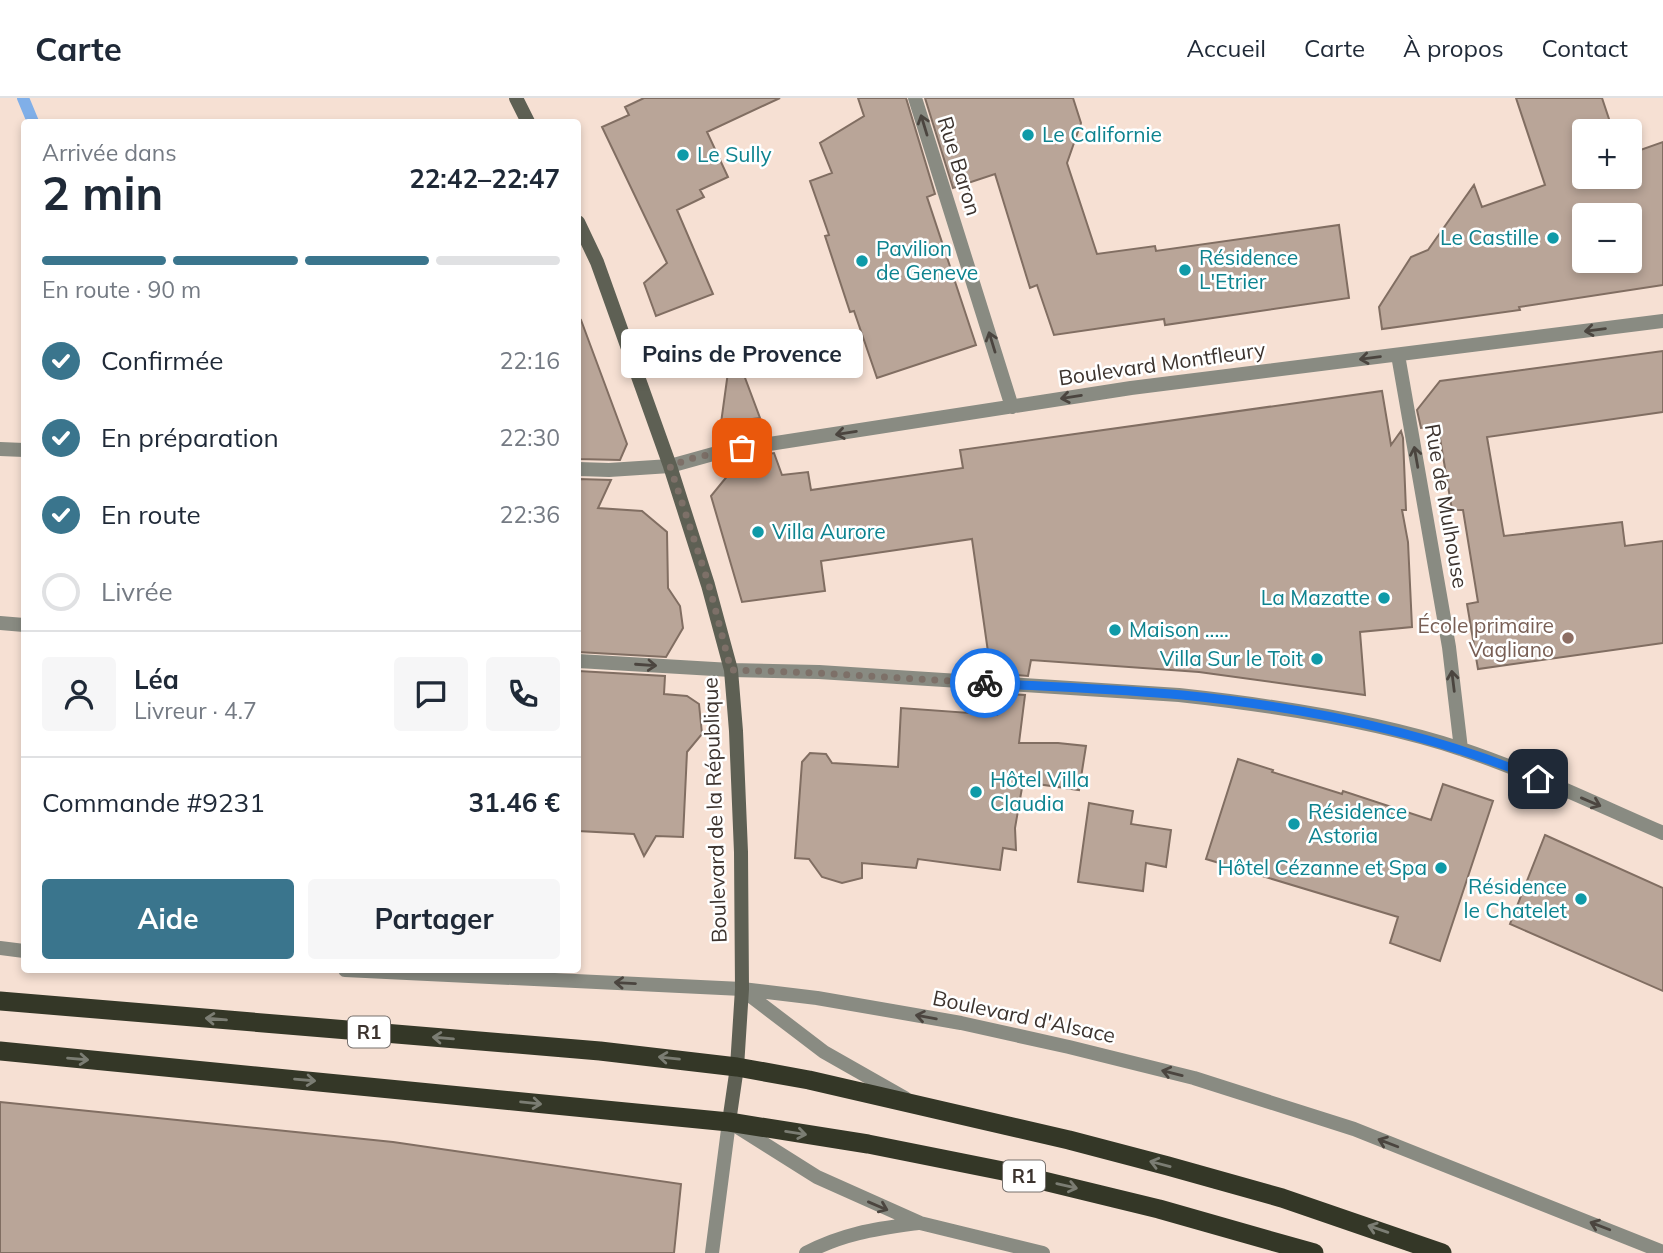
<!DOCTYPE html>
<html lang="fr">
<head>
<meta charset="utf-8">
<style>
  body { margin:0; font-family:Mulish,sans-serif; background:#f6f6f7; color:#1f2937; height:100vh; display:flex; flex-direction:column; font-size:26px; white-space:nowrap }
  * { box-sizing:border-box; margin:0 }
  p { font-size:23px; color:#747a83 }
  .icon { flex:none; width:38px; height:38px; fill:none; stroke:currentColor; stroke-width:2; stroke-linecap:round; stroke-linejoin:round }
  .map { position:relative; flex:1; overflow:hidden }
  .drawer { position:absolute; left:21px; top:21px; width:560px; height:854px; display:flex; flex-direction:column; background:#fff; border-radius:7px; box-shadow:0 4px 10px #0003 }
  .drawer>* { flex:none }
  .fabs { position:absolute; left:1572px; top:21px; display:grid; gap:14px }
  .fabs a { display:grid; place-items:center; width:70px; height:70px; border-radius:7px; background:#fff; box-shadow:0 4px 10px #0003; font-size:35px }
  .pin { position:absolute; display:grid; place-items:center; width:60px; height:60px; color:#fff; margin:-30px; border-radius:14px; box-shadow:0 4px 10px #0006 }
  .courier { position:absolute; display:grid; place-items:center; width:70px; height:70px; margin:-35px; border:5px solid #1a73e8; border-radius:50%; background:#fff; color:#222; box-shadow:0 2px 9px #0007 }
  .bubble { position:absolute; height:49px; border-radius:7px; background:#fff; box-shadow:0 4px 10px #0003; font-size:23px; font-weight:700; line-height:49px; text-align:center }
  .headline em { font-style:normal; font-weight:700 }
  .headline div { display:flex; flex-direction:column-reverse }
  .headline { display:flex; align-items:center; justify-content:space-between; height:119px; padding:0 21px }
  h1 { font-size:46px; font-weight:700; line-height:52px }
  .bar { display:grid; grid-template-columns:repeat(4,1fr); gap:10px 7px; align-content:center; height:84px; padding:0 21px }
  .bar i { height:9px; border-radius:5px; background:#e0e1e3 }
  .bar .selected { background:#3a758d }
  .bar p { grid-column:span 4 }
  .line { display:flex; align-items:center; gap:18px; padding:0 21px; border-top:2px solid #e0e1e3 }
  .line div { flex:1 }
  .round { display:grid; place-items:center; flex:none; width:74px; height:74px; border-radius:7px; background:#f6f6f7 }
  ol { padding:0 21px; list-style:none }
  li { display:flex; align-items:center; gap:21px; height:77px }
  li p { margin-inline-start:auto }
  li .icon { padding:7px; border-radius:50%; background:#3a758d; color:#fff; stroke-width:4 }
  li:last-child { color:#747a83 }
  li i { width:38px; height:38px; border:4px solid #e0e1e3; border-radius:50% }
  .button { display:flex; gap:14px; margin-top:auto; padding:14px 21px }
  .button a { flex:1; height:80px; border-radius:7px; background:#3a758d; color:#fff; font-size:28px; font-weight:700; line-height:80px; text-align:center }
  .button a+a { background:#f6f6f7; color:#1f2937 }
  header { display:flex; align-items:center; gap:42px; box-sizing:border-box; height:98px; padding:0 35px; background:#fff; border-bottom:2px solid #e0e1e3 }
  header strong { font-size:33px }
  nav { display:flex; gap:38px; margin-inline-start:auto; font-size:24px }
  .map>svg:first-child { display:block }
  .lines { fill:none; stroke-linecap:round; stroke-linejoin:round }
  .stream { stroke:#80afe8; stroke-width:12 }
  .building { fill:#b9a598; stroke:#816e62; stroke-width:2; fill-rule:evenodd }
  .minor { stroke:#898b82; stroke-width:14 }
  .tertiary { stroke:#898b82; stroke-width:14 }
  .secondary { stroke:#5e6054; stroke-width:14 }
  .trunk { stroke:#343727; stroke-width:19 }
  .oneway { stroke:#4b453f }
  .oneway2 { stroke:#7b7d73 }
  .done { stroke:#7d7068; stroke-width:7; stroke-dasharray:0 12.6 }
  .route { stroke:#1a73e8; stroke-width:9 }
  .culture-dot { fill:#0f9aa8; stroke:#fff; stroke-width:2.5 }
  .education-dot { fill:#8d6e63; stroke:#fff; stroke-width:2.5 }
  .labels { text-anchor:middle; stroke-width:5; stroke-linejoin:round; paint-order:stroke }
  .shield { fill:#fff; stroke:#76706d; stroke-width:2 }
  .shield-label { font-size:19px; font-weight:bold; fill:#3c332e }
  .culture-label { font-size:21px; fill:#0d838f; stroke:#fff; text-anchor:start }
  .street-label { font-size:21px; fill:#3c332e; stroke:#fff }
  .education-label { font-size:21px; fill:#785e54; stroke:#fff; text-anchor:end }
</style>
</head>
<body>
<header>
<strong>Carte</strong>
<nav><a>Accueil</a><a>Carte</a><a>À propos</a><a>Contact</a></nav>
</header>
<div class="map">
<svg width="1663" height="1155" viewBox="0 0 1663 1155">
  <rect width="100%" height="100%" fill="#f6e0d3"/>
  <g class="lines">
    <path class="stream" d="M23,0l10,24"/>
  </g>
  <path class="building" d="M644,0h136l-73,34 21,45 -28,13 4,7 -27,13 36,84 -57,22 -12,-33 23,-20 -65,-136 27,-12 -4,-8z
    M858,0h48l29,96 -8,3 49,148 -99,33 -23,-67 -4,1 -25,-76 4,-1 -19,-54 22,-8 -12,-30 44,-27z
    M925,0h148l8,25 -14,40 30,91 58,-8 1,5 183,-26 10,73 -184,27 -1,-6 -110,16 -17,-50 -7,3 -35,-114 -42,14z
    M1516,0h86l11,33h-29v46h45v-23l34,-12v143l-144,22 1,3 -138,19 -3,-22 32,-50 17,-7 46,-65 8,22 63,-22zM1584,117h45v46h-45z
    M581,222l46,124 -7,16 -42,-1v-138z
    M732,245l28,75 -39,5z
    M1663,253v61l-176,25 17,99 118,-14 3,24 38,-5v102l-185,26 -11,-65 11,-2 -15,-92h-11l-14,-84 -17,2 -4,-18 23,-29z
    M1382,293l9,54 10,-14 2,7 3,72h-4l6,32 4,85 -52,5 5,63 -166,-23 -168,-12 -3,16 -37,-3 -19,-134 -151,22 4,30 -83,11 -31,-106 31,-38 32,-5 8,22 26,-3 3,18 152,-22 -3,-18z
    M578,381l33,1 -13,28 44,3 25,21 1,56 12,18 3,22 -17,29 -88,-5z
    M578,573l87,5 -1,18 23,2 12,8 3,30 -15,18 -4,85 -27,-1 -12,20 -10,-22 -56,-3z
    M994,595l31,2 -6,48h39l28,3 -7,44 -56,-8 -8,46 1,22 -13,-2 -3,22 -82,-11 -2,9 -54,-5v15l-20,5 -20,-6 -13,-18 -14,-1 7,-96 8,-9 16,1 6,9 66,4 3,-59 96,7z
    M1238,661l35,11 -1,2 70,22 1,-3 88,29 12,-36 50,17 -53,160 -50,-18 8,-26 -192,-58z
    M1089,705l44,8 -2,13 40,6 -5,37 -20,-4 -3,28 -65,-9z
    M1545,737l118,53v103l-153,-67z
    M0,1004l393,40 288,42 -7,69h-674z"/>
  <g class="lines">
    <path class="minor" d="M915,0l97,309
      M1398,257l51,292 12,102
      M0,351l24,1
      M578,371l31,1 61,-4 54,-15 407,-63 532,-67
      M0,525l24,2
      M578,563l153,9 88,2 360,23c91,10 195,25 282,54 69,23 135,55 202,84
      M0,850l24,3
      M345,872l397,19 75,9 144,25 108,24 125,31 160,51 309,123
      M744,893l80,61 81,46
      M736,1028l81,51 103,46 123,30
      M806,1155c38,-20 70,-24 112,-30"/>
    <path class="tertiary" d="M712,1155l17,-131"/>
    <path class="secondary" d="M516,0l12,24
      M578,124l19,40 73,204 38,119 23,85 5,61 5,121 1,137 -5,78 -8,55"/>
    <path class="trunk" d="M0,903l600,50 137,16 72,13 260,60 99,26 114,32 160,55
      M0,953l729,71 139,22 135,27 156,38 155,44"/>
  </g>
  <defs><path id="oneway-shaft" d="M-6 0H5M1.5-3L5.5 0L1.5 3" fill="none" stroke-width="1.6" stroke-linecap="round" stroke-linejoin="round" transform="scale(1.75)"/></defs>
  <g class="oneway">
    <use href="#oneway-shaft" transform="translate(924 27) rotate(-107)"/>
    <use href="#oneway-shaft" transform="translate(1595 232) rotate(173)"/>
    <use href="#oneway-shaft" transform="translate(992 244) rotate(-107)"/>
    <use href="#oneway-shaft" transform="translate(1370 260) rotate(173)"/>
    <use href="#oneway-shaft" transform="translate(1071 299) rotate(171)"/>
    <use href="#oneway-shaft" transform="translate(846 335) rotate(171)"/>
    <use href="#oneway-shaft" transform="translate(1416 359) rotate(-100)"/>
    <use href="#oneway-shaft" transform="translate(646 567) rotate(4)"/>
    <use href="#oneway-shaft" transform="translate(1453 583) rotate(-97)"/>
    <use href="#oneway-shaft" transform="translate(1591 704) rotate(23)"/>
    <use href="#oneway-shaft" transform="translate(625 885) rotate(-177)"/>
    <use href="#oneway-shaft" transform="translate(926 919) rotate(-170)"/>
    <use href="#oneway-shaft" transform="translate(1172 975) rotate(-166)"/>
    <use href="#oneway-shaft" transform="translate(1388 1045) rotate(-159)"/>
    <use href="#oneway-shaft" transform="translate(878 1108) rotate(23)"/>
    <use href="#oneway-shaft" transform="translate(1600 1128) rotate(-159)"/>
  </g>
  <g class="oneway2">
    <use href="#oneway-shaft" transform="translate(216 921) rotate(-175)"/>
    <use href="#oneway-shaft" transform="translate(443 940) rotate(-175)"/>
    <use href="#oneway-shaft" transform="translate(669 960) rotate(-174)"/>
    <use href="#oneway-shaft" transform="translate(78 961) rotate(5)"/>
    <use href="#oneway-shaft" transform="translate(305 982) rotate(5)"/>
    <use href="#oneway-shaft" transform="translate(531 1005) rotate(6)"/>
    <use href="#oneway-shaft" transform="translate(796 1035) rotate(9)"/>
    <use href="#oneway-shaft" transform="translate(1160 1066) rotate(-165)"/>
    <use href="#oneway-shaft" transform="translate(1067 1088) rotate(13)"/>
    <use href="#oneway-shaft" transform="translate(1378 1131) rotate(-161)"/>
  </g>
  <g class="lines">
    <path class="done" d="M742,350l-49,10 -23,8 39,119 22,85 88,3 166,10"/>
    <path class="route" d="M985,585c66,4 132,6 197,12 121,12 244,36 356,84"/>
  </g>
  <g class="culture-dot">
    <circle cx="1028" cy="37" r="7"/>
    <circle cx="683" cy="57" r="7"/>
    <circle cx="1553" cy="140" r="7"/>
    <circle cx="862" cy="163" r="7"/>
    <circle cx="1185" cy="172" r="7"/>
    <circle cx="758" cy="434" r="7"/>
    <circle cx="1384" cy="500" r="7"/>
    <circle cx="1115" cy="532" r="7"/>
    <circle cx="1317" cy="561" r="7"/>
    <circle cx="976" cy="694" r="7"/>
    <circle cx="1294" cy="726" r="7"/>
    <circle cx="1441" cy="770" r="7"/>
    <circle cx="1581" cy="801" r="7"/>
  </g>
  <circle class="education-dot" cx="1568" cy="540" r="7"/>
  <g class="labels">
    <g class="shield">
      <rect x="348" y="918.5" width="42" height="31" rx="5"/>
      <rect x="1003" y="1062.5" width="42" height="31" rx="5"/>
    </g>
    <g class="shield-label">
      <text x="369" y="941">R1</text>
      <text x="1024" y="1085">R1</text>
    </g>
    <g class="culture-label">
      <text x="1042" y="44">Le Californie</text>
      <text x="697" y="64">Le Sully</text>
      <text x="1539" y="147" text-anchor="end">Le Castille</text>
      <text x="876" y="158">Pavilion<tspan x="876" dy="24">de Geneve</tspan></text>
      <text x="1199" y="167">Résidence<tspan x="1199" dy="24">L'Etrier</tspan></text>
      <text x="772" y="441">Villa Aurore</text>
      <text x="1370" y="507" text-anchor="end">La Mazatte</text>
      <text x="1129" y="539">Maison .....</text>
      <text x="1303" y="568" text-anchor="end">Villa Sur le Toit</text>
      <text x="990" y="689">Hôtel Villa<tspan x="990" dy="24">Claudia</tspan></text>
      <text x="1308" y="721">Résidence<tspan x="1308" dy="24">Astoria</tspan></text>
      <text x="1427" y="777" text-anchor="end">Hôtel Cézanne et Spa</text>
      <text x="1567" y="796" text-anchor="end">Résidence<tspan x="1567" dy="24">le Chatelet</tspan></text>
    </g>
    <g class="street-label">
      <text transform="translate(959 68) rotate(73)" y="7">Rue Baron</text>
      <text transform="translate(1162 266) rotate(-8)" y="7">Boulevard Montfleury</text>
      <text transform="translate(1446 408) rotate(80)" y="7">Rue de Mulhouse</text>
      <text transform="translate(715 712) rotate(-92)" y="7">Boulevard de la République</text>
      <text transform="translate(1024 919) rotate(12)" y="7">Boulevard d'Alsace</text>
    </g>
    <g class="education-label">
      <text x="1554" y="535">École primaire<tspan x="1554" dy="24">Vagliano</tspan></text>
    </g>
  </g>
</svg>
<div class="fabs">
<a>+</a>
<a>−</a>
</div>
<div class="pin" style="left:742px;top:350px;background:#ea580c"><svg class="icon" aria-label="bag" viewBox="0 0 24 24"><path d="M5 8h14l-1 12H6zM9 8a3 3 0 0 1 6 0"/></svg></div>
<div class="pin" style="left:1538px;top:681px;background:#1f2937"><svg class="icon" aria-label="home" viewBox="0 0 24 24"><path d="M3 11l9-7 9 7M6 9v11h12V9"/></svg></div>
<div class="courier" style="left:985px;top:585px"><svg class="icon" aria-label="bike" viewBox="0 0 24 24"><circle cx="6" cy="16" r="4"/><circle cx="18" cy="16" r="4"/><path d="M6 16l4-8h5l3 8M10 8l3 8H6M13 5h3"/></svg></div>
<div class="bubble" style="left:621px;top:231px;width:242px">Pains de Provence</div>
<section class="drawer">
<div class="headline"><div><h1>2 min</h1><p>Arrivée dans</p></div><em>22:42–22:47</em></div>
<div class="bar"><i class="selected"></i><i class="selected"></i><i class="selected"></i><i></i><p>En route · 90 m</p></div>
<ol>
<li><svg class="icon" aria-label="check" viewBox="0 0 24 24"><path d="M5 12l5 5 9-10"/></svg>Confirmée<p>22:16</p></li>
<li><svg class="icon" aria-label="check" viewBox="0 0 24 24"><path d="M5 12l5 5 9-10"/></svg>En préparation<p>22:30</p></li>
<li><svg class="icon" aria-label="check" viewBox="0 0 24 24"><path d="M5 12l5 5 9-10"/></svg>En route<p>22:36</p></li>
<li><i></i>Livrée</li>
</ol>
<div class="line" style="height:126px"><a class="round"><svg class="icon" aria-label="person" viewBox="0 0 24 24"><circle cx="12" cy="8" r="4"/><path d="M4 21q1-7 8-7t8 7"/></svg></a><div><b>Léa</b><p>Livreur · 4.7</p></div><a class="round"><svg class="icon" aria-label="chat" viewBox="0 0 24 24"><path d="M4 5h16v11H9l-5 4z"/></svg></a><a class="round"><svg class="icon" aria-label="phone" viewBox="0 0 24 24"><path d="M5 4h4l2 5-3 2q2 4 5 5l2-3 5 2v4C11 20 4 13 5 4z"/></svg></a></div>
<div class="line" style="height:91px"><div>Commande #9231</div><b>31.46 €</b></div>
<div class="button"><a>Aide</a><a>Partager</a></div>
</section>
</div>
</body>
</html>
